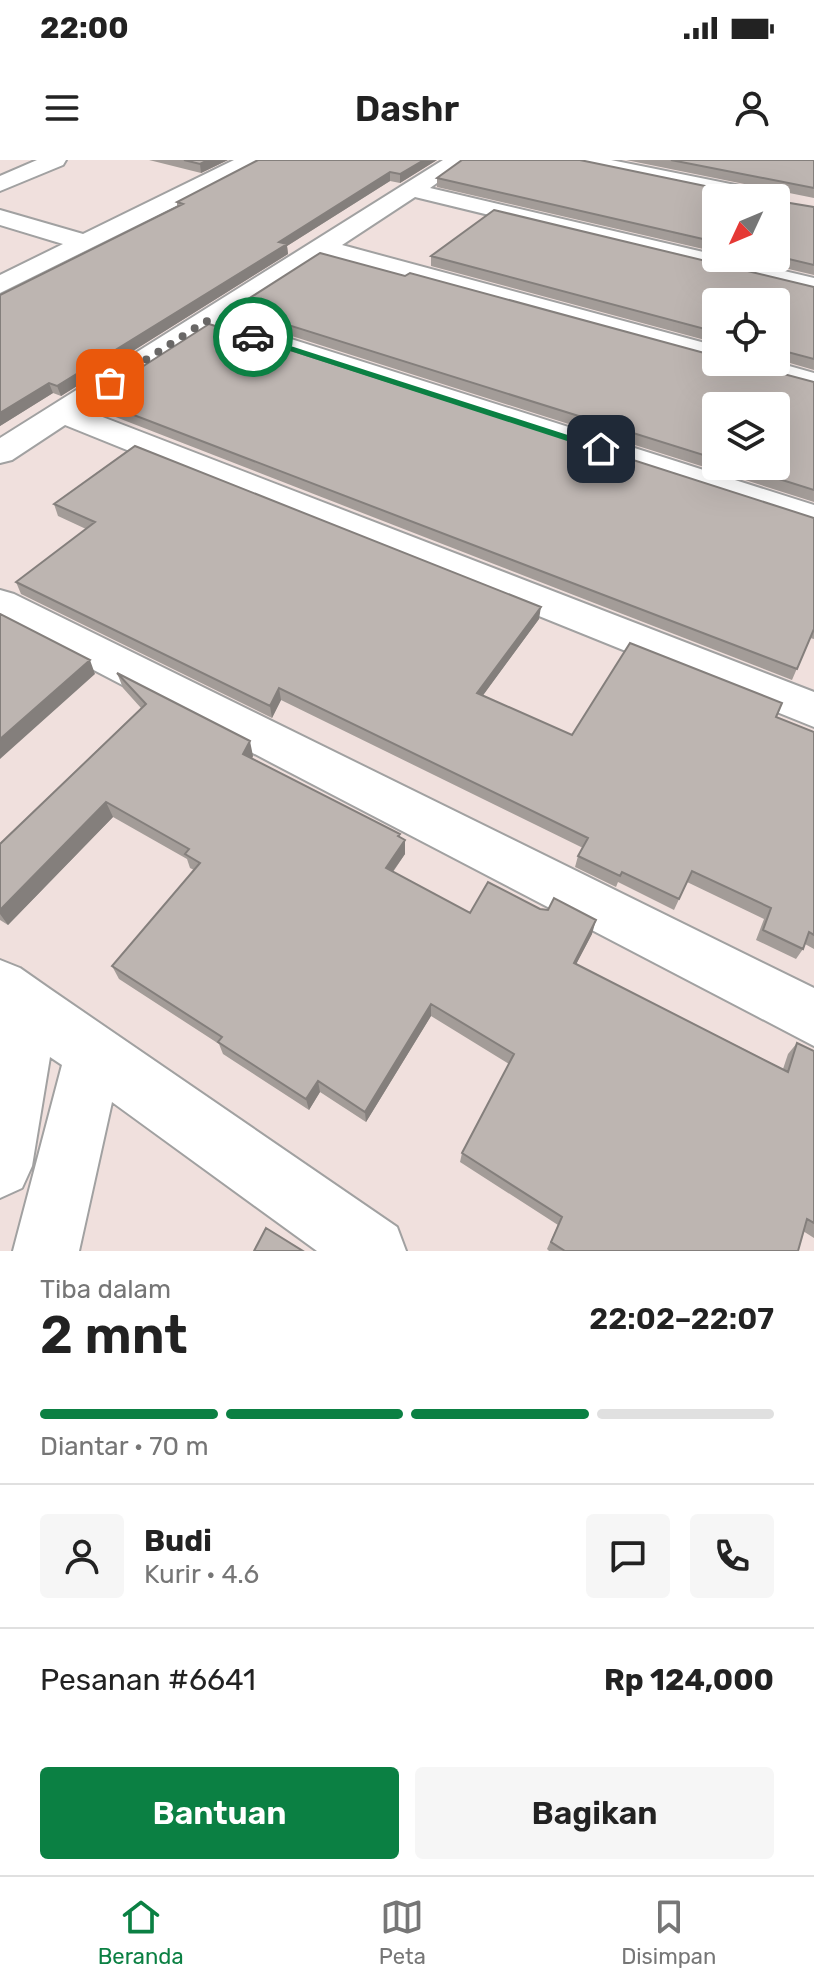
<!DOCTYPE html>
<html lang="id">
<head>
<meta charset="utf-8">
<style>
  body { margin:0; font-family:Rubik,sans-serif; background:#f6f6f6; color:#222; height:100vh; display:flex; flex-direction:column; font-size:30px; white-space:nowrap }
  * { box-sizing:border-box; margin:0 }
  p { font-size:26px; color:#767676 }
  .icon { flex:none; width:44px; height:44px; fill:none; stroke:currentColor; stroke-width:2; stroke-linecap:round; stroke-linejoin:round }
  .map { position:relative; height:1091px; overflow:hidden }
  .details { display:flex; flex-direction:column; background:#fff; flex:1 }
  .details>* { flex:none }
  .needle { width:52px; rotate:226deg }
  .buttons { position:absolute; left:702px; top:24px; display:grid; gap:16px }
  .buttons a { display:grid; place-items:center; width:88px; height:88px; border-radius:8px; background:#fff; box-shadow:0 8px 32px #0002; font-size:40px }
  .pin { position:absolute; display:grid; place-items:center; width:68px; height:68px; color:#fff; margin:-34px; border-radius:16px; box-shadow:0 4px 12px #0006 }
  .courier { position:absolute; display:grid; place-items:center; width:80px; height:80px; margin:-40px; border:6px solid #0b8043; border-radius:50%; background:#fff; color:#222; box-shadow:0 2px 10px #0007 }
  .overview em { font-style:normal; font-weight:600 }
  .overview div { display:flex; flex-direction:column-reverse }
  .overview { display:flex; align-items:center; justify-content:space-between; height:136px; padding:0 40px }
  h1 { font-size:52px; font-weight:600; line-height:60px }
  .bar { display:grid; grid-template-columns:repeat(4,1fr); gap:12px 8px; align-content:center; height:96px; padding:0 40px }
  .bar i { height:10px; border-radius:6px; background:#e0e0e0 }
  .bar .selected { background:#0b8043 }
  .bar p { grid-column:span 4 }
  .line { display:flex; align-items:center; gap:20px; padding:0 40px; border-top:2px solid #e0e0e0 }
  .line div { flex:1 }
  .round { display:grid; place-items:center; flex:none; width:84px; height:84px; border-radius:8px; background:#f6f6f6 }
  .primary-button { display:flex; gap:16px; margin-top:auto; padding:16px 40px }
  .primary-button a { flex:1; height:92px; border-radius:8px; background:#0b8043; color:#fff; font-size:32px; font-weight:600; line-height:92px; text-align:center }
  .primary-button a+a { background:#f6f6f6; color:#222 }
  .status { display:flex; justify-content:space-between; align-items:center; height:56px; padding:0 40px; background:#fff; direction:ltr }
  .status svg { height:22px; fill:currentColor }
  header { display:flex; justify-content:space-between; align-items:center; height:104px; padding:0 40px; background:#fff; font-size:36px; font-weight:600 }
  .menu { display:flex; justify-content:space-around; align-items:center; height:112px; border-top:2px solid #e0e0e0; background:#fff; font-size:22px; color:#767676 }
  .menu a { display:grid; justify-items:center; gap:4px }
  .menu .selected { color:#0b8043 }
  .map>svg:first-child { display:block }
  .military { fill:#f0e0dd; fill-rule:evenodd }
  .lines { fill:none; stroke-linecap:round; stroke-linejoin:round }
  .minor-casing { stroke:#a1a1a1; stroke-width:4 }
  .minor { fill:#fff; fill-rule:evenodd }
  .wall { fill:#a39c98; fill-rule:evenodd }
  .shaded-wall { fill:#847f7c }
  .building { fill:#bdb5b1; stroke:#847f7c; stroke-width:2 }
  .route { fill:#0b8043 }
  .done { stroke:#696766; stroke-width:8; stroke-dasharray:0 14.4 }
</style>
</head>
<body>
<div class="status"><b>22:00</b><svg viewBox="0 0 49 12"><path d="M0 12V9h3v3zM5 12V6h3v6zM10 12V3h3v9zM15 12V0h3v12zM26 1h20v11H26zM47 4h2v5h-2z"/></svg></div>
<header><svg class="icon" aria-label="menu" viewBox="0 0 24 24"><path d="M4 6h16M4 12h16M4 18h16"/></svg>Dashr<svg class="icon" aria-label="person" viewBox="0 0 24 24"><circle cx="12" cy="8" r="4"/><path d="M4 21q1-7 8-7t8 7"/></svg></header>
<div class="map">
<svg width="814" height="1091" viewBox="0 0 814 1091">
  <rect width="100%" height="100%" fill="#f0ece8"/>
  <path class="military" d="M0,0h814v1091h-814zM716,38h60v60h-60zM716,142h60v60h-60zM716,246h60v60h-60z"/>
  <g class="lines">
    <defs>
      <path id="minor" d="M37,0h29l-3,5 -63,26v-15z
        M234,0h28l-3,5 -259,128v-18l63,-31 -63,-19v-15l83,24z
        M443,0h26l-39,28 286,67v3h13l85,20v16l-399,-97 -73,48 374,101v16h7l-17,-1 -380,-105 -98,63 586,186v23l-604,-197 -123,80 727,281v35l-749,-302 -53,35 -12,3v-25z
        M569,0h42l154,31 8,2 3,5h-44l-152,-32z
        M727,202h48l39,11v18l-83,-23z
        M0,430l14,4 800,394v58l-814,-425z
        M0,800l20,8 30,21 347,238 9,24h-89l-205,-149 -33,149h-66l49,-186 -12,-8 -18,109 -10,22 -22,10z"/>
    </defs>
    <use href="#minor" class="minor-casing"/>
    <use href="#minor" class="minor"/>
  </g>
  <path class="wall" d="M149,0h79l-27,13z
    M258,0h179l-37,23 -10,-2 -103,65 1,8 -227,142 -8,-3 -53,33v-131l177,-89v-4z
    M462,0h118l154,32h42l2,9 36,6v68l-72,-17h34v-60h-60v54l-279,-65v-9z
    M626,0h188v38z
    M431,96l383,31v83l-38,-11v-57h-60v41l-285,-77z
    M405,116l303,78 8,8 98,20v120l-579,-184 -1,-10zM716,246l60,60h-60z
    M92,239l722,119v121l-4,-1 -18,42 -697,-271z
    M54,344l485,115 -57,77 90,39 204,-18 38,15v217l-9,-5 -2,5 -7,10 -40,-19 8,-21 -77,-37 -13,28 -56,-28 -2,5 -41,-20 3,-11 5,-8 -302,-148 -9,18 -251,-124 -5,-12 70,-53 -28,-13z
    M117,513l136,83 -1,2 148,79 5,17 -12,18 77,41 122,21 -16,30 207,105 5,-15 9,-11 17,8v187l-11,-7 -5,20h-249l-2,-2 11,-24 -98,-63 2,-9 47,-89 -78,-48 -65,106 -46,-30 -11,18 -86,-56 -4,-10 -100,-65 -7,-13 82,-96 -4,-2 -3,-9 -74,-42 -105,108 -8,-5v-76l141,-136 -18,-20z"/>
  <path class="shaded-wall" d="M208,0h20l-27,13 -1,-9z
    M424,0h13l-37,23v-9z
    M390,12v9l-103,65 1,8 -227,142 -4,-10 222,-144z
    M49,223l4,10 -53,33v-13z
    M541,447l-2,12 -63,86 1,-12z
    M90,500l5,14 -95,85v-20z
    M279,528l2,12 -9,18 -2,-12z
    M250,581l3,15 -6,13 -4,-15z
    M106,642l7,15 -105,108 -8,-11v-4z
    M400,674v14l5,-8v14l-19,27v-13z
    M596,760l-4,14 -22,42 4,-13z
    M431,844v12l-65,106 -1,-10z
    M318,921l2,11 -11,18 -3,-11z"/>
  <path class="building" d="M184,0h24l-8,4z
    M258,0h166l-24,14 -10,-2 -111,70 8,2 -230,142 -8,-3 -49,30v-118l183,-91 -6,-2z
    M462,0h118l154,32h42l2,9 36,6v58l-38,-9v-58h-60v44l-279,-64z
    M671,0h143v28z
    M494,50l320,77v72l-38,-10v-47h-60v30l-285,-76z
    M320,93l85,23 5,-3 298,81h8v8h22l76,20v108l-76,-24h38v-60h-60v53l-482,-151z
    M209,164l605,194v111l-17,40 -705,-270z
    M135,286l406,161 -64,86 95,42 58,-92 152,60 -6,14 38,15v203l-5,-3 -6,17 -40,-19 8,-22 -79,-37 -13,28 -57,-27 -2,4 -42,-20 10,-18 -309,-150 -9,18 -254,-124 79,-60 -41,-18z
    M0,454l90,46 -90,79z
    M117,513l133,68 -7,13 157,80 -2,2 7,4 -19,28 84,45 18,-31 52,27 8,1 6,-12 42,22 -22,43 214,109 9,-29 17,8v172l-7,-4 -9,32h-233l-14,-9 11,-25 -100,-64 52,-99 -83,-50 -66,108 -47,-31 -12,18 -88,-57 4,-5 -110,-71 88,-103 -15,-9 4,-5 -83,-47 -106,108v-66l146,-140z
    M266,1068l37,23h-49z"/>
  <path class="route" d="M253,174l352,113 1,2 -8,2 -348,-113z"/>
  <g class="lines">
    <path class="done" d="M110,223l96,-62 47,16"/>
  </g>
</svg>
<div class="buttons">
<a><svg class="needle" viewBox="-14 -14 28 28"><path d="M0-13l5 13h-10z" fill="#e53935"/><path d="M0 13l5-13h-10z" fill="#767676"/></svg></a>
<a><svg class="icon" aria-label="locate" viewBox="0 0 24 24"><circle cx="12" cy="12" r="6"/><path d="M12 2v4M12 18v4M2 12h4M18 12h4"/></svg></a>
<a><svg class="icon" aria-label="layers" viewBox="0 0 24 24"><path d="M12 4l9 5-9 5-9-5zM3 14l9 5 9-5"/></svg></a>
</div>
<div class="pin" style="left:110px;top:223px;background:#ea580c"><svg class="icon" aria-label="bag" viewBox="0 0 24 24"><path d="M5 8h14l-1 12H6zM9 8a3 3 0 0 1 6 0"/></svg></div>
<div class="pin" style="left:601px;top:289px;background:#1f2937"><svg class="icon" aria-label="home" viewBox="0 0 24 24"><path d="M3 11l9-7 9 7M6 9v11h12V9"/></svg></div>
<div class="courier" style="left:253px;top:177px"><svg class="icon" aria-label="car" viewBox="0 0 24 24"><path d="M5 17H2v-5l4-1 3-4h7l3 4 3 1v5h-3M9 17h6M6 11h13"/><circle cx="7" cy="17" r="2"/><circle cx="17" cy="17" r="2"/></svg></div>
</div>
<section class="details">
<div class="overview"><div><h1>2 mnt</h1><p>Tiba dalam</p></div><em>22:02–22:07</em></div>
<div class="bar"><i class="selected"></i><i class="selected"></i><i class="selected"></i><i></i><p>Diantar · 70 m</p></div>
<div class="line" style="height:144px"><a class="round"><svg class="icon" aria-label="person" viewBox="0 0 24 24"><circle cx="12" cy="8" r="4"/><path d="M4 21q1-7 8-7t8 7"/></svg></a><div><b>Budi</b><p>Kurir · 4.6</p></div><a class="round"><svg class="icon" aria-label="chat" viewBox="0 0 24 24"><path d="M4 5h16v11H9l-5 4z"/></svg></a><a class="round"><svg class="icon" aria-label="phone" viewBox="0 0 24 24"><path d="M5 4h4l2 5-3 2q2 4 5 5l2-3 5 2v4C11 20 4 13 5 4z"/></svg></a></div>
<div class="line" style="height:104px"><div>Pesanan #6641</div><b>Rp 124,000</b></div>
<div class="primary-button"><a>Bantuan</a><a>Bagikan</a></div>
</section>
<nav class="menu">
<a class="selected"><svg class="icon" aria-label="home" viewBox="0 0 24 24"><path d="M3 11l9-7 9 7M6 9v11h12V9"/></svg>Beranda</a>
<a><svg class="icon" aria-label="map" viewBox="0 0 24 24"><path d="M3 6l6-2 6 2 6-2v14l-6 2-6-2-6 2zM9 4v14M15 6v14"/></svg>Peta</a>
<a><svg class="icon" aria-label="saved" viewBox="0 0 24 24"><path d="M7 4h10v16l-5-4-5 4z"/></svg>Disimpan</a>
</nav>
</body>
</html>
